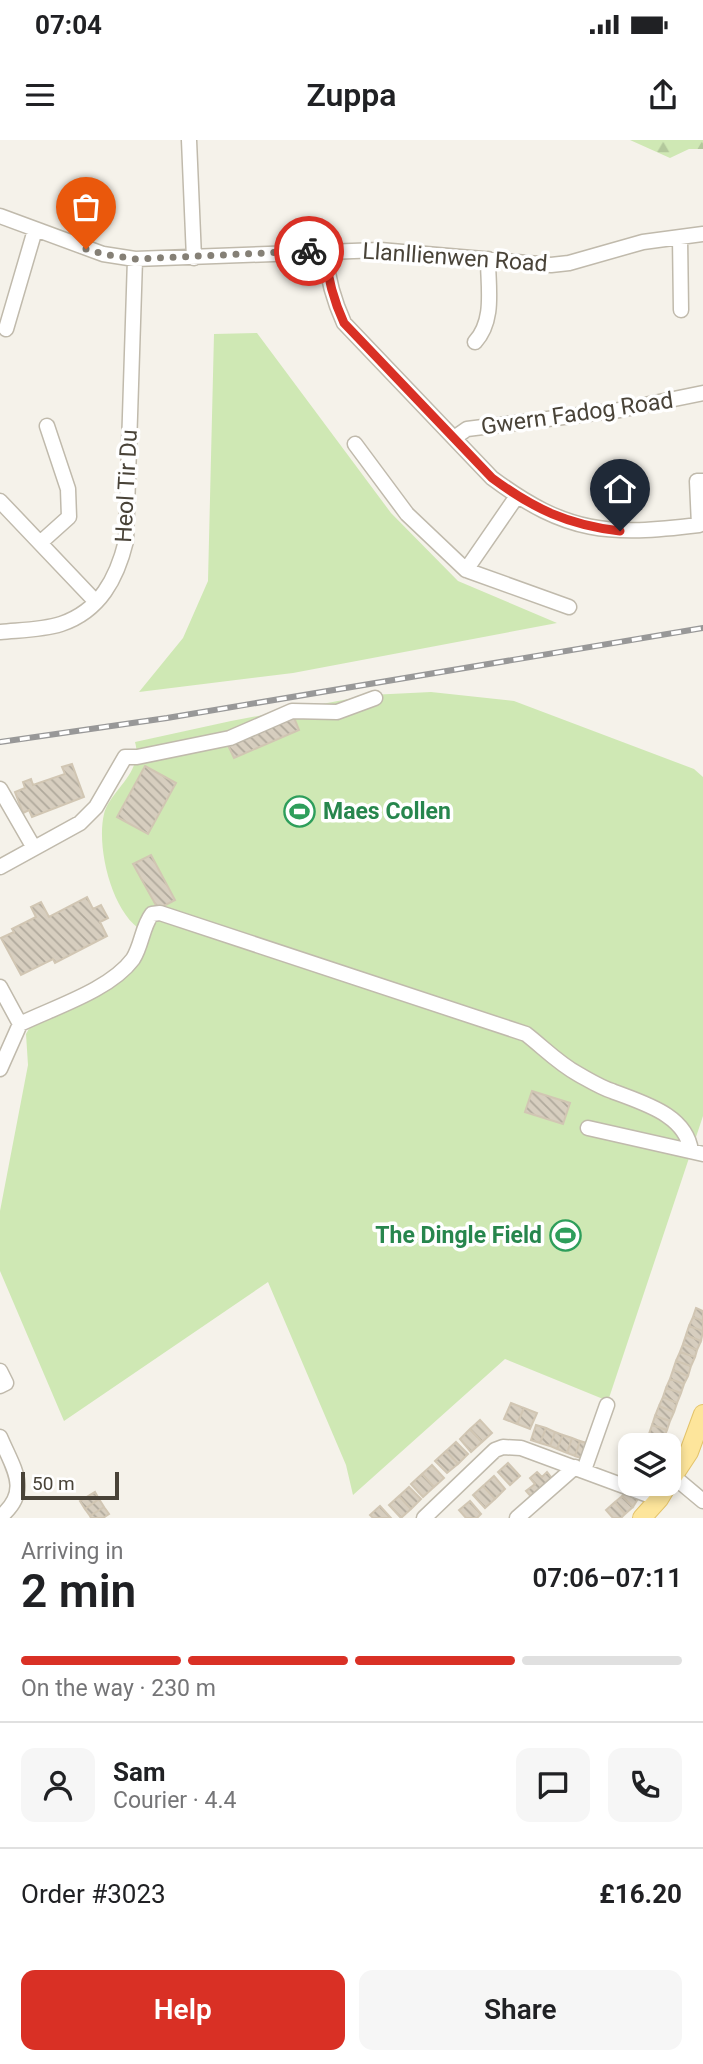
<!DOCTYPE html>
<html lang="en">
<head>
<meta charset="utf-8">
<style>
  body { margin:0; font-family:Roboto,sans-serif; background:#f6f6f6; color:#202124; height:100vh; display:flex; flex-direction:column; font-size:26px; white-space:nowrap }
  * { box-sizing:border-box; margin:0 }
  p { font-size:23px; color:#757577 }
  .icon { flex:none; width:38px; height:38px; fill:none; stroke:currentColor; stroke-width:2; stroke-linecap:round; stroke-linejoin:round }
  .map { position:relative; height:1378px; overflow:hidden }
  .details { display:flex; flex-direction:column; background:#fff; flex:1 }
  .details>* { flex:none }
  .tools { position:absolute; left:618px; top:1293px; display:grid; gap:14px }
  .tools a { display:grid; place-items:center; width:63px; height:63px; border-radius:14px; background:#fff; box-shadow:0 4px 10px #0003; font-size:35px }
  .scale { position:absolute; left:21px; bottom:18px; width:98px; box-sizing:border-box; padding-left:7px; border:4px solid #494338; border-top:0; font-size:19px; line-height:24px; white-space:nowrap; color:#494338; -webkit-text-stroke:5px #fff; paint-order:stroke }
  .pin { position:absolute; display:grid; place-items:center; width:60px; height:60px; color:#fff; margin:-72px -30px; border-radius:50% 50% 50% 0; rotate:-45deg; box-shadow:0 0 7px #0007 }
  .pin .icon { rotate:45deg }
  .courier { position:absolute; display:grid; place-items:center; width:70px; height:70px; margin:-35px; border:5px solid #d93025; border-radius:50%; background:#fff; color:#222; box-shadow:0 2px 9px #0007 }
  .overview em { font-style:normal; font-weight:600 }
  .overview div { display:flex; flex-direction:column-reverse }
  .overview { display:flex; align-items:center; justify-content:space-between; height:119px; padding:0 21px }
  h1 { font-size:46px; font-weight:600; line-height:52px }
  .bar { display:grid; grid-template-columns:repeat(4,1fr); gap:10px 7px; align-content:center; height:84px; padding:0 21px }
  .bar i { height:9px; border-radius:5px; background:#e0e0e0 }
  .bar .on { background:#d93025 }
  .bar p { grid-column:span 4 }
  .line { display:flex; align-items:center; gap:18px; padding:0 21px; border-top:2px solid #e0e0e0 }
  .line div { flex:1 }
  .round { display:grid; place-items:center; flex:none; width:74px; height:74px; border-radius:14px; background:#f6f6f6 }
  .cta { display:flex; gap:14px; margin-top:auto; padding:14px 21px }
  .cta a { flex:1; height:80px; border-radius:14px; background:#d93025; color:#fff; font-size:28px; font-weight:600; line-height:80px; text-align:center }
  .cta a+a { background:#f6f6f6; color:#202124 }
  .status { display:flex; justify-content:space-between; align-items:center; height:49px; padding:0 35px; background:#fff; direction:ltr }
  .status svg { height:19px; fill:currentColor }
  header { display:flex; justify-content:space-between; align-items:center; height:91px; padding:0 21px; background:#fff; font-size:32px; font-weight:600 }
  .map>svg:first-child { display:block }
  .forest { fill:url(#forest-firs) }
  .green { fill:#cfe8b4 }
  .building { fill:url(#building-back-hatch); stroke:#d1c6b3; stroke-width:2 }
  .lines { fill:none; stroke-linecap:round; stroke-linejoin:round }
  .minor-casing { stroke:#c0baac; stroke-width:17 }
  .major-casing { stroke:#e3c36a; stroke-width:20 }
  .minor { stroke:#fff; stroke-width:14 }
  .major { stroke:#fde59b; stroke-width:18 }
  .rail-casing { stroke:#989898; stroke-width:6 }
  .rail { stroke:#fff; stroke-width:3.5; stroke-dasharray:10; stroke-linecap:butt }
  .done { stroke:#858076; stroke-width:7; stroke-dasharray:0 12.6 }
  .route { stroke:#d93025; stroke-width:9 }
  .labels { text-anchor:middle; stroke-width:7; stroke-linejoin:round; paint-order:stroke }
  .street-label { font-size:23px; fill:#494338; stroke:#fff }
  .leisure-label { font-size:23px; font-weight:bold; fill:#27864d; stroke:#fff; text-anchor:start }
</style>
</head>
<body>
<div class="status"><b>07:04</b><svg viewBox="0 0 49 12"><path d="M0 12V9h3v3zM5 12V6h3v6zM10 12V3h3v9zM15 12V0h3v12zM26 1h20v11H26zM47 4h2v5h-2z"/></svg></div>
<header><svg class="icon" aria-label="menu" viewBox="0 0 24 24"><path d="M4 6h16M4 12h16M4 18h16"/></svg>Zuppa<svg class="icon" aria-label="share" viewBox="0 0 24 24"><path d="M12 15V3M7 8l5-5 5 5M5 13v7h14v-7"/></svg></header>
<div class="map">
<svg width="703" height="1378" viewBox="0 0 703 1378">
  <defs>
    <pattern id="forest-firs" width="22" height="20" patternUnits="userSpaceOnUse" patternTransform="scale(1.75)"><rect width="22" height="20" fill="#cfe8b4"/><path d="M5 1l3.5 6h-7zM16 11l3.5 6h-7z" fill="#b3c89c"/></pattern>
    <pattern id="building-back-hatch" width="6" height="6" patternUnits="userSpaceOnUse" patternTransform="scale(1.75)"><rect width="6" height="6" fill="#d7cebf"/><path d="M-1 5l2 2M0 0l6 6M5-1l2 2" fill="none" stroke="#b0a99c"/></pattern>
  </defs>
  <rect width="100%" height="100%" fill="#f5f2ea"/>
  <path class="forest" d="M630,0h73v9h-14l-19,9z"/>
  <path class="green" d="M257,193l134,180 67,68 99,42 -264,50 -154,19 44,-54 25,-57 6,-247z
    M431,552l83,9 180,68 9,8v339l-95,285 -103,-42 -152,136 -7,-30 -78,-183 -204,139 -64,-150v-60l28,-146 -2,-31 10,-18 83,-42 24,-43c-31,-17 -47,-84 -39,-117 6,-24 40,-41 31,-72l96,-21 139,-26z"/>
  <path class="building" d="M293,575l6,15 -65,28 -7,-15z
    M72,624l12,33 -52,20 -3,-7 -6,3 -8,-21 10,-4 -2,-6 8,-3 2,6 32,-11 -3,-7z
    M145,626l31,17 -28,51 -31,-17z
    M151,715l24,45 -17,9 -25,-45z
    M87,757l6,12 8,-4 7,13 -8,4 7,14 -52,27 -2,-4 -32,16 -20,-37 13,-6 -2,-3 24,-12 -5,-10 10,-5 8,15z
    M532,951l38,12 -7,21 -38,-12z
    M696,1168l7,3v10l-10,-4z
    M693,1177l10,4v10l-14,-5z
    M689,1186l14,5 -2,10 -15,-6z
    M686,1195l15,6 -4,9 -14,-6z
    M683,1204l14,6 -2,7 -15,-5z
    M680,1212l15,5 -4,9 -15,-5z
    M676,1221l15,5 -3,10 -15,-6z
    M673,1230l15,6 -4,8 -14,-5z
    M670,1239l14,5 -3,9 -15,-5z
    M666,1248l15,5 -4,10 -14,-6z
    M663,1257l14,6 -3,9 -15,-6z
    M511,1263l13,5 -7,16 -13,-5z
    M659,1266l15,6 -4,9 -15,-5z
    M524,1268l13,5 -7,16 -13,-5z
    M655,1276l15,5 -3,9 -15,-5z
    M480,1280l12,13 -10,9 -12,-13z
    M536,1285l10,3 -6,15 -9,-3z
    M652,1285l15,5 -4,10 -14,-6z
    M546,1288l9,4 -5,14 -10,-3z
    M470,1289l12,13 -11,10 -11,-13z
    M555,1292l8,3 -6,14 -7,-3z
    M649,1294l14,6 -2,6 -15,-3z
    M563,1295l9,3 -5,15 -10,-4z
    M572,1298l8,3 -5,15 -8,-3z
    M580,1301l10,3 -6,15 -9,-3z
    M456,1302l12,12 -10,10 -12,-13z
    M446,1311l12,13 -11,9 -12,-12z
    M508,1323l12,13 -10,9 -12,-13z
    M432,1325l12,13 -10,9 -12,-13z
    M537,1332l5,5 5,-5 8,10 -21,18 -8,-9 9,-7 -5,-6z
    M422,1334l12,13 -11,10 -12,-13z
    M494,1336l11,13 -10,10 -12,-13z
    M483,1346l12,13 -10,9 -12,-13z
    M409,1347l12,12 -10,10 -12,-13z
    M95,1352l4,7 -14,10 -5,-8z
    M626,1352l13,5 -6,10 -11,-11z
    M399,1356l12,13 -10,9 -12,-13z
    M622,1356l11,11 -8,7 -10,-12z
    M99,1359l5,8 -14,9 -5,-7z
    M470,1361l11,13 -4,4h-11l-7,-8z
    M615,1362l10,12 -4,4h-8l-7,-8z
    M380,1366l11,12h-18l-3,-3z
    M104,1367l5,7 -6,4h-12l-1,-2z"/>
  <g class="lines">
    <defs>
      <path id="minor" d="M189,0l5,118
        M0,76l103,38 32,5 245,-9 171,15 18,-2 74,-21 60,-8
        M680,97l1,73
        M325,110c2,27 8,49 19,73l148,155c75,56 117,58 207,47l-2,-44h6
        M6,189l29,-99
        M475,202c20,-22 13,-54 13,-83
        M454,298l13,-9 153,-19 83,-17
        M355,304l52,70 59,56 103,37
        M0,361l96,101
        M40,403l29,-26 -1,-28 -21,-63
        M466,430l51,-74
        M0,492c20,-2 42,-2 61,-8 39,-13 56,-46 65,-83l9,-282
        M0,649l34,59
        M0,727l80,-44 16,-16 29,-50h12l93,-19 62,-27 45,1 38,-14
        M0,847l20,37c35,-17 90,-34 113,-65 9,-14 9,-32 19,-45l8,-1 366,121c18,14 32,29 52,40 11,6 22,13 34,17 30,12 74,23 79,60
        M0,929l20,-45
        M588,988l115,26
        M0,1231l6,12 -6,3
        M0,1297c13,31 32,54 0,80
        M584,1330l23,-65
        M673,1336l30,25
        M424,1378l71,-68 8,-3 18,1 138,51
        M517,1378l58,-51"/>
      <path id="major" d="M668,1344l21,-32 14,-38
        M642,1378l17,-19 9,-15"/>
    </defs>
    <use href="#minor" class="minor-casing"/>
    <use href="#major" class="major-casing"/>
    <use href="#minor" class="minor"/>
    <use href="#major" class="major"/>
    <defs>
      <path id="rail" d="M0,602l167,-24 536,-90"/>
    </defs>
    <use href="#rail" class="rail-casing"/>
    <use href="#rail" class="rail"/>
  </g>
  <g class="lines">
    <path class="done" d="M86,109l17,5 32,5 174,-8"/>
    <path class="route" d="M309,111l16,-1c2,27 8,49 19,73l148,155c42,31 76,47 128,53"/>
  </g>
  <defs>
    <symbol id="stadium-ring" viewBox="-11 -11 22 22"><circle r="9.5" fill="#fff" stroke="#2e9e5b" stroke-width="1.5"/><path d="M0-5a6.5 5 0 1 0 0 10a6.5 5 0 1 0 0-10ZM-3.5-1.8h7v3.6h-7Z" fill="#2e9e5b"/></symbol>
  </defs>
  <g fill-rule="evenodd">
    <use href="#stadium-ring" x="282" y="654" width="35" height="35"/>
    <use href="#stadium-ring" x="548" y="1078" width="35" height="35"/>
  </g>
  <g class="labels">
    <g class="street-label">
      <text transform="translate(455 117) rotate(4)" y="8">Llanllienwen Road</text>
      <text transform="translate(577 273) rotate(-8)" y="8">Gwern Fadog Road</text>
      <text transform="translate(126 346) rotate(-87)" y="8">Heol Tir Du</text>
    </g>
    <g class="leisure-label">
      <text x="323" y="679">Maes Collen</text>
      <text x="542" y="1103" text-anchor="end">The Dingle Field</text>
    </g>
  </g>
</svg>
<div class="tools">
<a><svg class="icon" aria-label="layers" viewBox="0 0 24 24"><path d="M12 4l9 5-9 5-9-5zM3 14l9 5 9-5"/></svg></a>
</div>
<div class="scale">50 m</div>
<div class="pin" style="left:86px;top:109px;background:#ea580c"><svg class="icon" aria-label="bag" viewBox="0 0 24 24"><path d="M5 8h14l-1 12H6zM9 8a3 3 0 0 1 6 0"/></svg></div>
<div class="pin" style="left:620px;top:391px;background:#1f2937"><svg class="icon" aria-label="home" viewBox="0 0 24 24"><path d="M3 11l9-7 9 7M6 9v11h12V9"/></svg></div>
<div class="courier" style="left:309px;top:111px"><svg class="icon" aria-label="bike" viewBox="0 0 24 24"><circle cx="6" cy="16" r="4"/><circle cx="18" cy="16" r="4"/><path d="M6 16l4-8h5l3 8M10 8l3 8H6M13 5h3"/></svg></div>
</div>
<section class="details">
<div class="overview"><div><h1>2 min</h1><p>Arriving in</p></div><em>07:06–07:11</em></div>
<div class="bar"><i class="on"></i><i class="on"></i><i class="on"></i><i></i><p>On the way · 230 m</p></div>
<div class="line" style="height:126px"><a class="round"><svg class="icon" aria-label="person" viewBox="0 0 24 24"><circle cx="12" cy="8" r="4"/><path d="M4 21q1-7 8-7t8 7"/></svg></a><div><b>Sam</b><p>Courier · 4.4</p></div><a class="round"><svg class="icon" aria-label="chat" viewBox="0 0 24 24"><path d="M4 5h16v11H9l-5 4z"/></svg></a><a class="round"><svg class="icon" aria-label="phone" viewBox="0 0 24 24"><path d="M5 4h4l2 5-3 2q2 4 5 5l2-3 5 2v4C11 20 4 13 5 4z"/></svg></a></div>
<div class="line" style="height:91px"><div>Order #3023</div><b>£16.20</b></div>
<div class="cta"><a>Help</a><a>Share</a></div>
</section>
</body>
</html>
